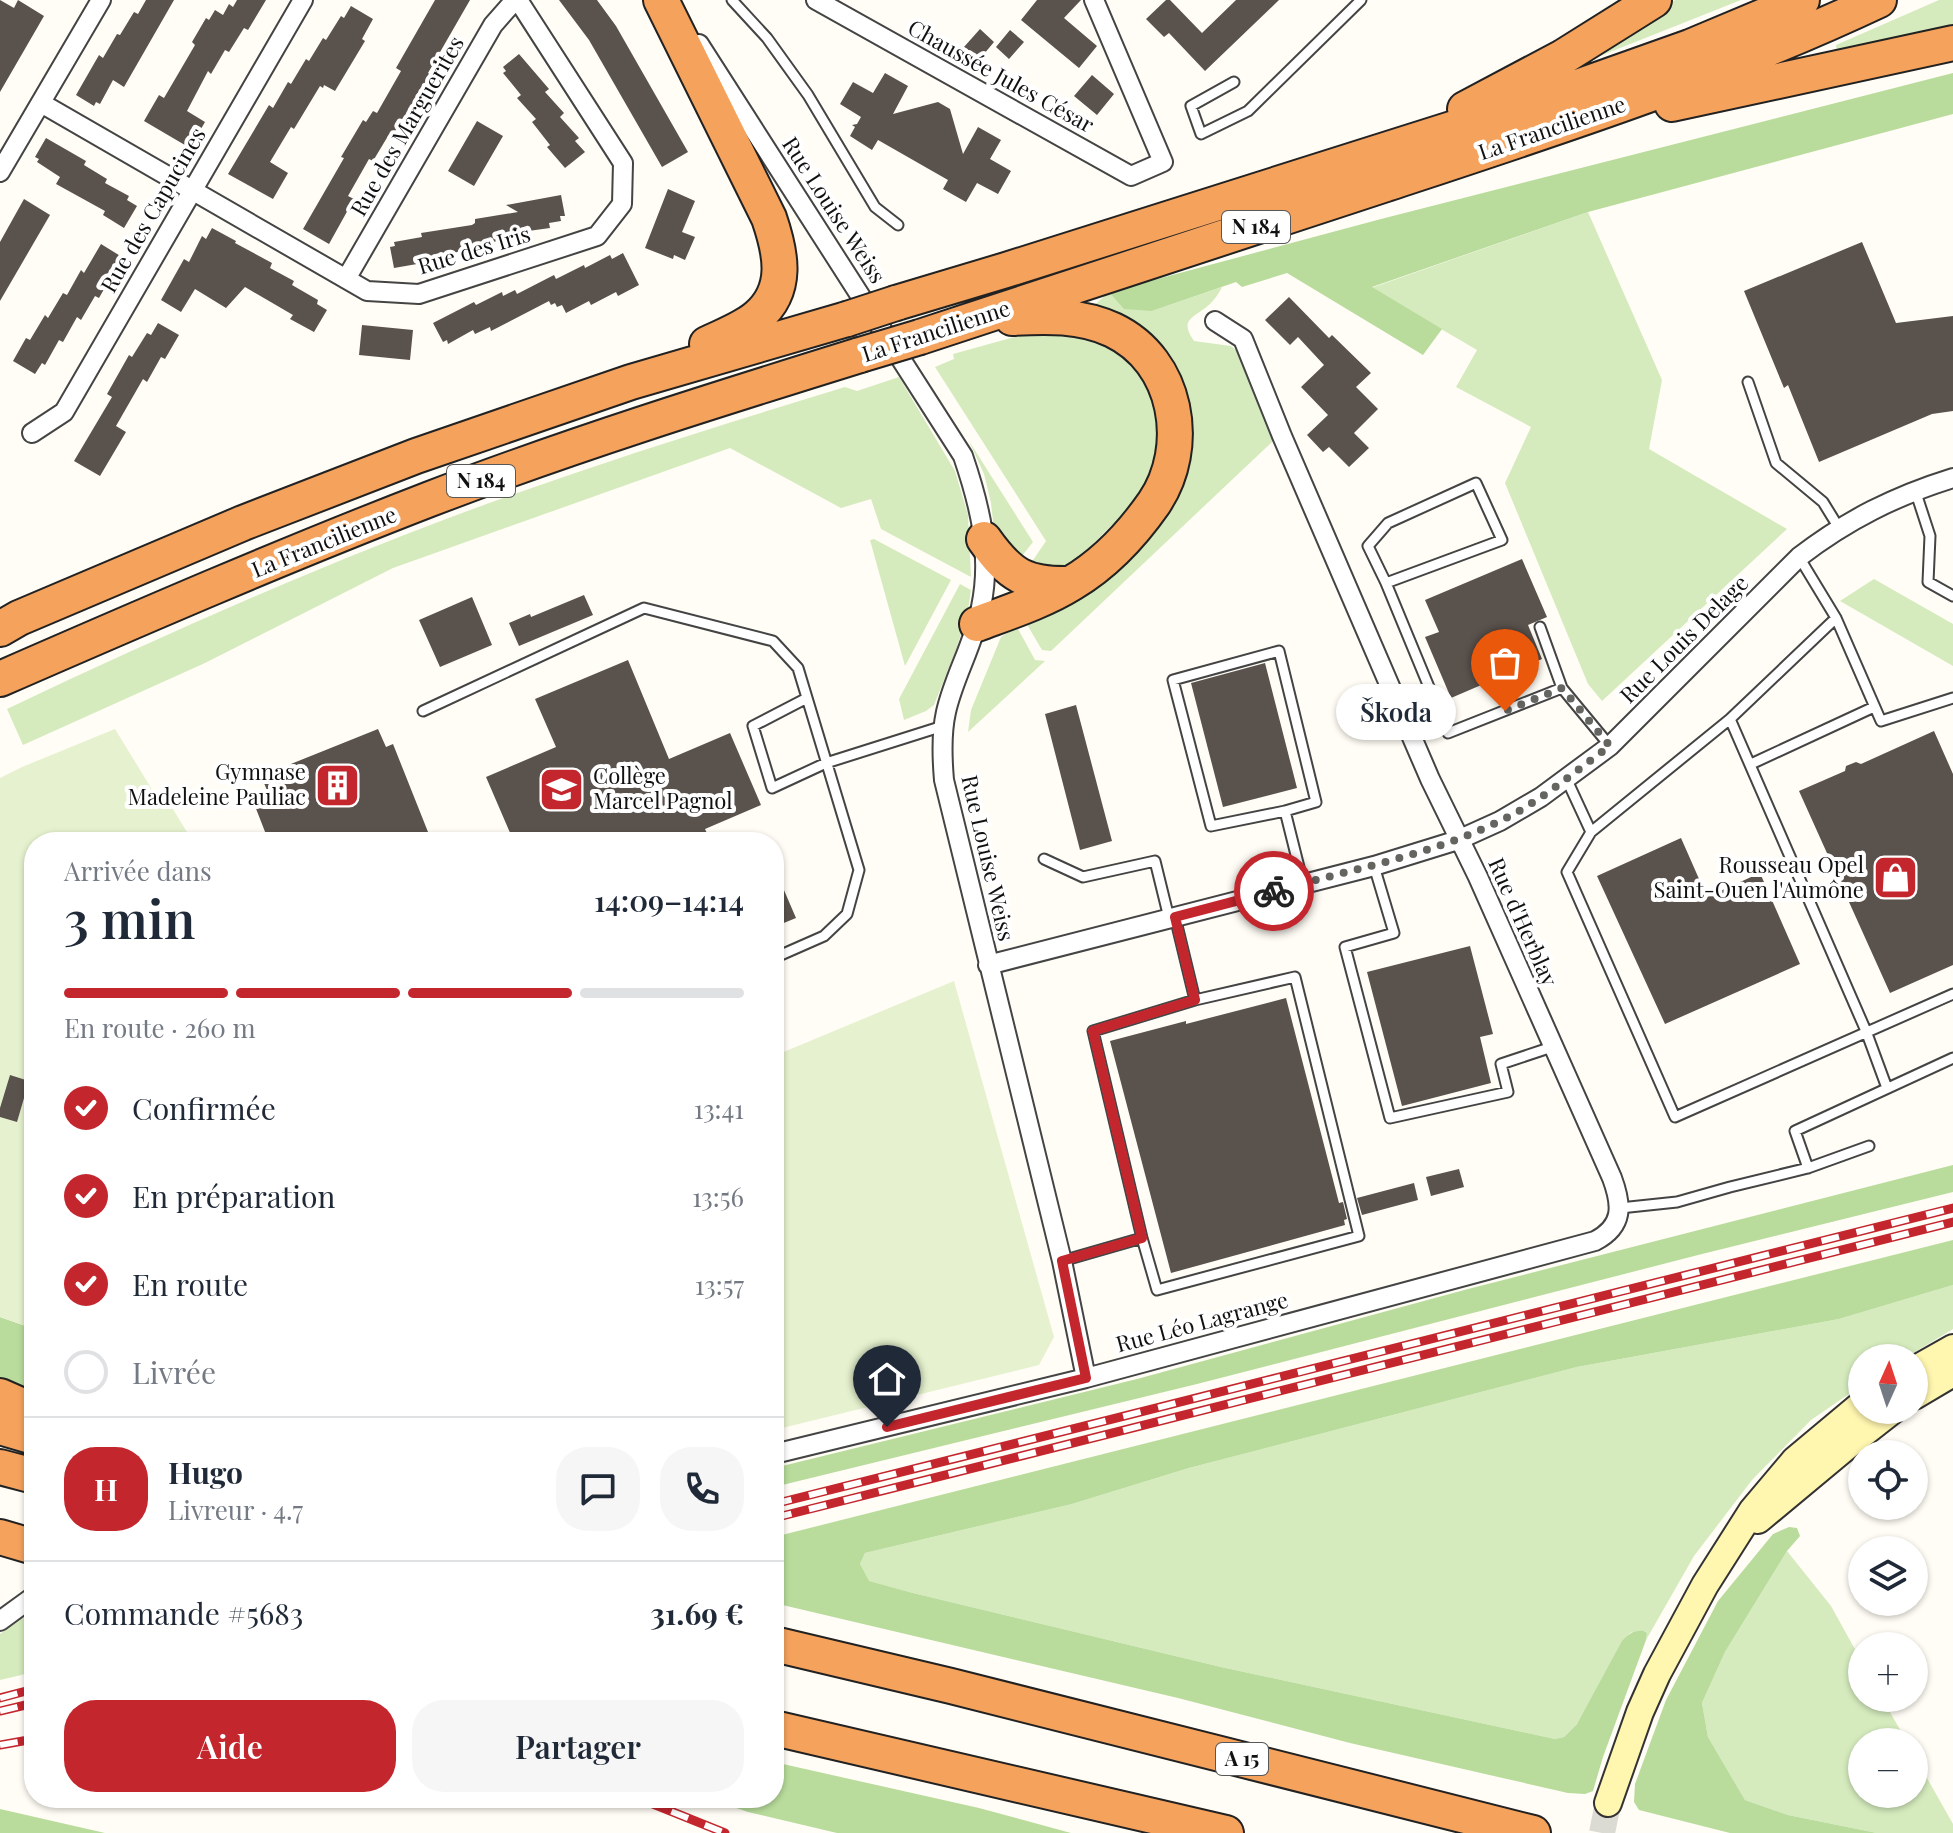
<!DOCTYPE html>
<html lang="fr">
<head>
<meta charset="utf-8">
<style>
  body { margin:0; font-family:"Playfair Display",serif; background:#f6f6f7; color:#1f2937; height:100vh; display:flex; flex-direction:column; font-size:30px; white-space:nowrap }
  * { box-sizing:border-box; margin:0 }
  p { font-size:26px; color:#747a83 }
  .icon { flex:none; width:44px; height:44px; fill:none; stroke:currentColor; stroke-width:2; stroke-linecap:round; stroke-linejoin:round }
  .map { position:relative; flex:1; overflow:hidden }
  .panel { position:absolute; left:24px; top:832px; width:760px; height:976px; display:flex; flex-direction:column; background:#fff; border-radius:32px; box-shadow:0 2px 6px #0004 }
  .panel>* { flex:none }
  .needle { width:52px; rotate:3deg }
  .tools { position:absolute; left:1848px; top:1344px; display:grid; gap:16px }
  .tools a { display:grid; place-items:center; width:80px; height:80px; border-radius:50%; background:#fff; box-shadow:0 2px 6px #0004; font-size:40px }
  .pin { position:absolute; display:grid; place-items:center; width:68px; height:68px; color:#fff; margin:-82px -34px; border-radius:50% 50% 50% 0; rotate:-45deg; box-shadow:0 0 8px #0007 }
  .pin .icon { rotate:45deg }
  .courier { position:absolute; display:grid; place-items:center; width:80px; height:80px; margin:-40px; border:6px solid #c4262e; border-radius:50%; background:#fff; color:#222; box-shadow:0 2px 10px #0007 }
  .bubble { position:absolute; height:56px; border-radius:28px; background:#fff; box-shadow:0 2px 6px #0004; font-size:26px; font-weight:600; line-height:56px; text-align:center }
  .head em { font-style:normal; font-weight:600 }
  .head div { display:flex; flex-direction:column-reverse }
  .head { display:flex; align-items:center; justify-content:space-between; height:136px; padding:0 40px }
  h1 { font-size:52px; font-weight:600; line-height:60px }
  .bar { display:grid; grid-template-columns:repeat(4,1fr); gap:12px 8px; align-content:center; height:96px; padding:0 40px }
  .bar i { height:10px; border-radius:6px; background:#e0e1e3 }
  .bar .selected { background:#c4262e }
  .bar p { grid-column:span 4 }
  .line { display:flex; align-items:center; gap:20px; padding:0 40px; border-top:2px solid #e0e1e3 }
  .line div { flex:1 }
  .round { display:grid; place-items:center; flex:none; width:84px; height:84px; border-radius:32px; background:#f6f6f7 }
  ol { padding:0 40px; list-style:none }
  li { display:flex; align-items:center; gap:24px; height:88px }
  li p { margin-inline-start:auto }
  li .icon { padding:8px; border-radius:50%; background:#c4262e; color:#fff; stroke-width:4 }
  li:last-child { color:#747a83 }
  li i { width:44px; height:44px; border:4px solid #e0e1e3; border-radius:50% }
  .action { display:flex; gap:16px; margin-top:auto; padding:16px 40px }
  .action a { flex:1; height:92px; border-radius:32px; background:#c4262e; color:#fff; font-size:32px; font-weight:600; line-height:92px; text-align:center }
  .action a+a { background:#f6f6f7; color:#1f2937 }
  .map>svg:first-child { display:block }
  .green { fill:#d5ebbd }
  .forest { fill:#b9dc9c }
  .pitch { fill:#e6f2cf }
  .building { fill:#5a524d }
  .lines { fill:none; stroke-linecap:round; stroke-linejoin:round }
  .secondary-tunnel { stroke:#dbdad3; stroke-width:26; stroke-dasharray:26 13; stroke-linecap:butt }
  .lane-casing { stroke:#444; stroke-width:13 }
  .street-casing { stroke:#444; stroke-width:22 }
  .secondary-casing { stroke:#333; stroke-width:30 }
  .highway-casing { stroke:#222; stroke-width:38 }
  .lane { stroke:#fff; stroke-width:9 }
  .street { stroke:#fff; stroke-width:18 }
  .secondary { stroke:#fff6b0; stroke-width:26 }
  .highway { stroke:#f5a25d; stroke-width:34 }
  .rail-casing { stroke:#c4262e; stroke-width:9 }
  .rail { stroke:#fff; stroke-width:6; stroke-dasharray:18; stroke-linecap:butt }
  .highway-bridge-casing { stroke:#222; stroke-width:38; stroke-linecap:butt }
  .highway-bridge { stroke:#f5a25d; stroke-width:34 }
  .done { stroke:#646461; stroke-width:8; stroke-dasharray:0 14.4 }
  .route { stroke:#c4262e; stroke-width:10 }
  .labels { text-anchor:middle; stroke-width:8; stroke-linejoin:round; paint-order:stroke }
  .shield { fill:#fff; stroke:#585858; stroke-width:2 }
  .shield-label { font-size:20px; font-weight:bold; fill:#111 }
  .street-label { font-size:22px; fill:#111; stroke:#fff }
  .poi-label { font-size:22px; fill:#111; stroke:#fff; text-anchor:end }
</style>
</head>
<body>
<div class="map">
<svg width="1953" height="1833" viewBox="0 0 1953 1833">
  <rect width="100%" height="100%" fill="#fffdf5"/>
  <path class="green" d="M1675,0h66l-141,56 -3,-4z
    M1939,0h14v27l-116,26 -1,-8z
    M1588,212l74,168 -13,69 138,80 -185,172 -14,-17 -83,-201 26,-56 -75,-40 21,-37 -106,-62z
    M1222,287c-3,6 -7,12 -12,17 -15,14 -32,14 -16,37l37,5 7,6 35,89 -222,210 -9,-1 -20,-34 51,-18 6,2 17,-10 95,-162 -101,-119 19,-17 43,19z
    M1053,333l43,5 27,16 26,32 8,16 4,32 -7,36 -18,31 -63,63 -9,7 -37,-2 19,-28 -111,-174 19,-8 -1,-5 65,-18z
    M899,377l56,94 13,44 3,62 -90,-48 -10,-30 -30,9 -111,-60 -337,120 -188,95 -182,82 -16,-36c122,-58 246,-114 372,-164 152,-61 309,-110 466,-158l12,4z
    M969,441l64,101 -16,20 -23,-32 -3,-27 -7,-29z
    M874,539l77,41 -46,86 -35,-126z
    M1874,579l79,45v42l-113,-65z
    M960,584l11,6 -3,21 -12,39 -22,55 -8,6 -22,9 -5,-21z
    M1017,627l18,33 10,1 -77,71 3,-22 30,-73z
    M1953,1285v44l-48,29h-43v27l-51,35 -59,60 -58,76 -48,84 1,-7 -2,-2h-9l-6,2 -53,91 -13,13 -9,2 -334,-72 -308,-74 -45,-12 -8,-17 5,-11 207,-49 117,-36 388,-101 262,-48z
    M1787,1551l44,55 31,56v36h20l25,44h-45v52h52v-39l39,69v9h-76l-89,-18 -43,-15 -37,-63 -6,-34 23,-51z
    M34,1608v64l-34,8v-46z"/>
  <path class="forest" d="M1953,73v41l-365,98 -216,75 70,42 -19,26 -136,-82 -45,14 -6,-5 -84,29 -28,-2 -15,-17 272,-73z
    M1953,1165v27l-251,62 -505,130 -423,103v-19l363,-89 331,-90z
    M1953,1240v45l-114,34 -262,48 -388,101 -117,36 -207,49 -5,11 9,17 44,12 308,74 334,72 9,-2 13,-13 45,-83c8,-8 12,-11 22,-10l3,2 -1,7 -43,117 -10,34 -8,3 -17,-1 -218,-50 -172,-45 -404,-95v-66z
    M0,1317l34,12v62l-34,-14z
    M1789,1527l8,1 3,8 -13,15 -62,101 -23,51 6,34 37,63 43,15 89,18h-147l-91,-23 -5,-8 1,-18 31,-84 52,-99 55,-67z
    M774,1762l205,46 92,25h-234l-89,-21 -41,-14h67z
    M0,1809l105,24h-105z"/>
  <path class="pitch" d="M115,729l41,67 12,5 25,41h-159v487l-34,-12v-539l22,-11z
    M954,981l100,356 -15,28 -265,65v-374z"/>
  <path class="building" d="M0,0l14,8 4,-8 26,16 -44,76z
    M146,0h28l-50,87 -11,-7 -13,24 -4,-2 -2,4 -18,-11 23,-40 4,3 14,-24 3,1 14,-23 4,2z
    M237,0h29l-18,30 -4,-2 -15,24 -4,-2 -14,24 -3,-3 -21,40 18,11 -15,26 -46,-27 15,-26 5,3 31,-53 -3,-3 14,-24 3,2 6,-10 8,5 6,-11 4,3z
    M435,0h35l-42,73 8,6 -9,14 -3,-1 -15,25 -4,-2 -14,23 -3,-2 -15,25 -4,-2 -21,37 6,3 -25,45 -26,-15 41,-71 -3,-1 22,-37 3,2 7,-11 4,2 24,-42 -5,-3z
    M559,0h38l19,26 72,126 -26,15 -73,-127z
    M1037,0h44l-17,18 33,28 -18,22 -58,-48z
    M1166,0h4l32,33 34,-33h43l-74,71 -36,-38 -5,4 -18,-18z
    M351,6l22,13 -11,20 3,2 -30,50 -11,-6 -1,3 -3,-2 -26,43 -3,-2 -21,35 18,11 -15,26 -45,-25 41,-69 4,3 15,-26 3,2 15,-25 3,2 14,-23 3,2 15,-24 3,2z
    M980,29l14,13 -15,18 -15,-13z
    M1010,30l14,12 -15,17 -13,-12z
    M519,54l30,35 -4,3 19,21 -4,4 19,21 -4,3 10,11 -20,16 -18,-21 3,-2 -18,-23 4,-3 -19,-21 4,-3 -18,-22 3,-2 -3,-4z
    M885,73l23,13 -15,28 45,-12 12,7 13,45 15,-27 23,13 -11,19 21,12 -13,23 -21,-11 -11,19 -23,-13 5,-9 -70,-40 -6,10 -22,-14 5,-9 -3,-2 5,-1 4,-7 -21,-13 13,-22 20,11z
    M1092,75l22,19 -17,21 -23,-19z
    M477,121l26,15 -29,50 -26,-15z
    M46,138l40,23 -2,4 23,14 -2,4 24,13 -2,4 10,6 -13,22 -21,-13 2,-4 -49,-27 4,-7 -23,-15 2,-3 -4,-2z
    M668,189l27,12 -13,31 13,5 -10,23 -11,-5 -1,4 -28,-11z
    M561,195l4,21h-5l1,5 -12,2 1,5 -29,4 2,5 -31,5 1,4 -41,7 -13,3 1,4 -46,8 -4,-21 5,-1 -1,-4 28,-5 -1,-4 51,-8 3,-2v-4l43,-7 -12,-7z
    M24,199l26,16 -50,86v-59z
    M212,228l24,13 -1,2 37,20 -2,5 24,13 -2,4 26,15 -1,4 10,6 -13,22 -24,-13 3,-4 -48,-28 -19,21 -31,-19 -14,23 -20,-12 23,-41 5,3 13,-26 4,3z
    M1862,242l34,81 57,-7v95l-21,3 -113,48 -31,-77 -4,3 -40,-97z
    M101,244l21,13 -23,41 -4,-2 -14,24 -4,-3 -14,25 -4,-2 -14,25 -3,-2 -7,11 -22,-13 13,-23 4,2 15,-25 3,3 15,-25 4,2 14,-25 3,3z
    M623,253l16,32 -21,11 -2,-4 -25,13 -2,-4 -23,12 -4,-8 -5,2 -2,-4 -4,2 -2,-4 -58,30 -1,-4 -15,7 -2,-4 -25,14 -1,-4 -4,2 -10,-19 41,-21 2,3 26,-13 1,4 12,-6 2,4 37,-19 2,4 28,-14 1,3 25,-13 2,4z
    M1289,297l40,41 3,-3 39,38 -15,14 22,22 -24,24 15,15 -20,19 -20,-20 -6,5 -16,-17 21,-20 -27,-28 23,-22 -26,-28 -8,8 -25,-25z
    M158,323l21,12 -14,24 -4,-2 -14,25 -4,-3 -27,47 10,6 -26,44 -26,-15 38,-64 -5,-3 22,-39 3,2 15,-24 4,2z
    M362,325l51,5 -3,30 -51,-5z
    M1522,559l25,58 -19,8 14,34 -91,39 -26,-61 14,-5 -14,-32z
    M584,595l9,20 -74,31 -10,-23 21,-9 1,3z
    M472,597l20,48 -52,22 -21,-47z
    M628,660l41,99 61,-26 31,72 -56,24 6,13h-197l-28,-65 70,-30 -21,-48z
    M1265,663l32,125 -74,19 -32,-124z
    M1076,705l36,136 -32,9 -35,-136z
    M378,729l8,18 7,-3 39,98h-163l-16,-41 16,-6 -8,-19z
    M1934,731l19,43v191l-63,28 -91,-202 46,-20 1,-5 10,-4 5,2z
    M1681,838l26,59 53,-24 40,91 -135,60 -68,-148z
    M774,867l22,51 -22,9z
    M1470,946l23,88 -13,3 11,46 -89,23 -35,-134z
    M1286,998l53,205 4,-1 4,17 -3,1 1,5 -174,48 -61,-232 76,-20v3z
    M10,1075l19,6 -12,41 -17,-5v-9z
    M1459,1169l5,18 -33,9 -5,-19z
    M1414,1183l4,17 -56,15 -5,-17z"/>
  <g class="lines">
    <path class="secondary-tunnel" d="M1602,1833l6,-30"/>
    <defs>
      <path id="lane" d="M732,0l35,38 41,57 67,112 23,18
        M1234,82l-43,24 10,28 47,-23 113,-111
        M1748,382l28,81 47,39 16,26
        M1915,490l15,46 -2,46 25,14
        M1799,557l37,61 45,103 72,-23
        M1386,583l-18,-37 20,-23 88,-40 26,57 -116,43 62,150 114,-45
        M1540,627l22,61 48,58
        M807,698l-54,28 19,62 54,-25 117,-37
        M423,711l221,-103 129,33 25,27 61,202 -12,44 -23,22 -50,22
        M1730,719l106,-101
        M1751,764l123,-57
        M1566,778l25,54
        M1285,811l-74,15 -38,-146 106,-29 37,151 -31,9 18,72
        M1044,859l39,18 72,-16 14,57
        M1374,866l20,67 -49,14 45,171 118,-26 -7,-28 51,-17
        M1175,917l20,83
        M1887,1088l-21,-57 -136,-312 -139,113 -24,40 108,245 278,-123
        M1808,1168l-13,-37 158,-73
        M1620,1208l57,-6 53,-15 78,-19 61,-22
        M1062,1261l80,-23 15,52 202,-54 -64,-259 -100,23 -102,31 49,207"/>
      <path id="street" d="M816,0l315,176 32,-14 -69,-162
        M699,44l264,412c17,50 29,98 18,151 -7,37 -27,69 -35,105 -5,22 -4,45 -2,68l118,481 24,117
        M41,103l326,188 52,3 178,-58 25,-32 1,-41 -105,-163
        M0,172l101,-172
        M346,279l147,-254 22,-25
        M32,433l32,-21 239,-412
        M988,965l386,-99 84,-26 42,-19 41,-24 69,-51 189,-189c48,-37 96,-61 154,-79
        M774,1454l312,-76 509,-137c29,-15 27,-36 17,-63l-134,-301 -48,-98 -148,-343 -39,-97 -28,-18
        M0,1621l30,-22"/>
      <path id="secondary" d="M1914,1370l39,-22
        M1914,1396l39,-23
        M1758,1520l89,-74 46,-36
        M1608,1803l32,-91 17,-38 48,-89 47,-74 43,-51 67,-56"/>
      <path id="highway" d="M661,0l108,218c12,35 20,72 -12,99 -14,12 -34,19 -50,27
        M1672,104l281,-61
        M1465,109l98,-52 91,-57
        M896,303l110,-33 515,-163 169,-60 112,-47
        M920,337c156,-51 311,-102 466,-153 167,-55 334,-109 493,-184
        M984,539c26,37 42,46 86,45
        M977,624c32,-12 66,-23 95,-41 32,-19 61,-50 82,-80 38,-56 24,-142 -41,-173 -32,-15 -67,-14 -101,-12
        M0,629l19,-11 224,-95 173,-67 215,-74 216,-63
        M0,679c142,-62 285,-124 430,-180 141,-54 285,-99 430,-144
        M0,1396l34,15
        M0,1427l34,10
        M0,1467l34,9
        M0,1537l34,10
        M774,1644l177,42 582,147
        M774,1728l452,105"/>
    </defs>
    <use href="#lane" class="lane-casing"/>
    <use href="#street" class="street-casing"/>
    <use href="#secondary" class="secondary-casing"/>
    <use href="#highway" class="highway-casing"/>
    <use href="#lane" class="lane"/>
    <use href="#street" class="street"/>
    <use href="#secondary" class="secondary"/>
    <use href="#highway" class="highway"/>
    <defs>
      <path id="rail" d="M774,1504l1179,-296
        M774,1518l1179,-296
        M0,1698l34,-9
        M0,1711l34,-8
        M0,1745l34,-6
        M638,1798l87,35"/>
    </defs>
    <use href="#rail" class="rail-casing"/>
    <use href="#rail" class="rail"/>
    <defs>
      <path id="highway-bridge" d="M847,319l49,-16
        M860,355l60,-18"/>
    </defs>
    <use href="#highway-bridge" class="highway-bridge-casing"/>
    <use href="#highway-bridge" class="highway-bridge"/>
  </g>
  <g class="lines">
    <path class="done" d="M1274,891c75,-21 153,-35 224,-69 41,-19 76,-50 112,-76l-48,-58 -57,23"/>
    <path class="route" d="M887,1427l199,-49 -24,-117 80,-23 -49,-207 102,-31 -20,-83 99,-26"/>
  </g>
  <defs>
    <symbol id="building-square" viewBox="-11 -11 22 22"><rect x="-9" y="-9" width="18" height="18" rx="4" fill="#c4262e" stroke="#fff"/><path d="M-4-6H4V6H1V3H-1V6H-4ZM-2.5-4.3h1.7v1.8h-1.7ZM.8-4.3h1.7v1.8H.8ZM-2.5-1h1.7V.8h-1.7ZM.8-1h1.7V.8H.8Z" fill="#fff"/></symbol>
    <symbol id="school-square" viewBox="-11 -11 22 22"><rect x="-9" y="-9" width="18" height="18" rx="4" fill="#c4262e" stroke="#fff"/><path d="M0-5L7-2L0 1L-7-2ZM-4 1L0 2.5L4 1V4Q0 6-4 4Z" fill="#fff"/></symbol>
    <symbol id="shop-square" viewBox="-11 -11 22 22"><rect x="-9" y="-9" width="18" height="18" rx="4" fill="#c4262e" stroke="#fff"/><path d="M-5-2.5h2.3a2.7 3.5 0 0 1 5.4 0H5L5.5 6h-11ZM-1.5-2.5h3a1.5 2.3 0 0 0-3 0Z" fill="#fff"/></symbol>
  </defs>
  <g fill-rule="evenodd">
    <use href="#building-square" x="312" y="760" width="51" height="51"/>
    <use href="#school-square" x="536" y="764" width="51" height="51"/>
    <use href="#shop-square" x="1870" y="852" width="51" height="51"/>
  </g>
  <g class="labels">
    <g class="shield">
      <rect x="1222" y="211" width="68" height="32" rx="6"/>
      <rect x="447" y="465" width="68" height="32" rx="6"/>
      <rect x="1216" y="1743" width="52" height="32" rx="6"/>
    </g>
    <g class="shield-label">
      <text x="1256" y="234">N 184</text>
      <text x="481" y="488">N 184</text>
      <text x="1242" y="1766">A 15</text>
    </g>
    <g class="street-label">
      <text transform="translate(1001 76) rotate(29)" y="8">Chaussée Jules César</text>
      <text transform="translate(407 126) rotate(-60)" y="8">Rue des Marguerites</text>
      <text transform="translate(1552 128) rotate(-19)" y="8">La Francilienne</text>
      <text transform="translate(153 210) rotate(-60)" y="8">Rue des Capucines</text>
      <text transform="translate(834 210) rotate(57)" y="8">Rue Louise Weiss</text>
      <text transform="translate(474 250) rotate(-17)" y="8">Rue des Iris</text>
      <text transform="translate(936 331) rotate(-18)" y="8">La Francilienne</text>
      <text transform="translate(324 542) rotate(-22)" y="8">La Francilienne</text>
      <text transform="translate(1684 639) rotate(-45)" y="8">Rue Louis Delage</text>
      <text transform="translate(988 858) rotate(77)" y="8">Rue Louise Weiss</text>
      <text transform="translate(1523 922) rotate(66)" y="8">Rue d'Herblay</text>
      <text transform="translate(1202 1322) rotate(-15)" y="8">Rue Léo Lagrange</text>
    </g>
    <g class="poi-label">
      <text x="306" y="780">Gymnase<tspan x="306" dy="25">Madeleine Pauliac</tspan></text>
      <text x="593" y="784" text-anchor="start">Collège<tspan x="593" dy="25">Marcel Pagnol</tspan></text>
      <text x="1864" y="873">Rousseau Opel<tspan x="1864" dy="25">Saint-Ouen l'Aumône</tspan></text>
    </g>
  </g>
</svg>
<div class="tools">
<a><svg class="needle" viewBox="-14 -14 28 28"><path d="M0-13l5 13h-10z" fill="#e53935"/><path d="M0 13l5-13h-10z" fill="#747a83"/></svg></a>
<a><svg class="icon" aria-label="locate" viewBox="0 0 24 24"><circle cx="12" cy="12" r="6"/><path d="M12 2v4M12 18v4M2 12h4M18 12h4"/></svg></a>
<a><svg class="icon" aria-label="layers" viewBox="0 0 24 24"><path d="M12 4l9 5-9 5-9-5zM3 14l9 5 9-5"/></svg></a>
<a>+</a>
<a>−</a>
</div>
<div class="pin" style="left:1505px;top:711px;background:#ea580c"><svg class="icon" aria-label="bag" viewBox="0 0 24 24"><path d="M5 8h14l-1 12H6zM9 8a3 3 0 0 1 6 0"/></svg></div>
<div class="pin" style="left:887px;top:1427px;background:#1f2937"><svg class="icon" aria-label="home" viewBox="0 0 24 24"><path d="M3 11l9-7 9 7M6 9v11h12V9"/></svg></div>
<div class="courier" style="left:1274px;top:891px"><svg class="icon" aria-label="bike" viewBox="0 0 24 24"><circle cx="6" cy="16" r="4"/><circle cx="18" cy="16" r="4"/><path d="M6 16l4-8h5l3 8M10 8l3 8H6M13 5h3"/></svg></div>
<div class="bubble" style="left:1336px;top:684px;width:120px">Škoda</div>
<section class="panel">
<div class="head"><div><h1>3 min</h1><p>Arrivée dans</p></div><em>14:09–14:14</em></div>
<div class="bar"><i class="selected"></i><i class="selected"></i><i class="selected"></i><i></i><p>En route · 260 m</p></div>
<ol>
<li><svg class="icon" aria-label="check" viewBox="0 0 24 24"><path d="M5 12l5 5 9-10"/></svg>Confirmée<p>13:41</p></li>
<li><svg class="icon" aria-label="check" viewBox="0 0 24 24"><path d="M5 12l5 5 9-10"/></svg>En préparation<p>13:56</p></li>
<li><svg class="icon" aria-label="check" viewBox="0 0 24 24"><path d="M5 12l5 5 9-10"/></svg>En route<p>13:57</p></li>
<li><i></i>Livrée</li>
</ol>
<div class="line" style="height:144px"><b class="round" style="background:#c4262e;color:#fff">H</b><div><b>Hugo</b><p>Livreur · 4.7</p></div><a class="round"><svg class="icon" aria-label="chat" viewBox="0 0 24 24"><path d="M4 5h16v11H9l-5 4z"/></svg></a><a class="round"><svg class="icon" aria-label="phone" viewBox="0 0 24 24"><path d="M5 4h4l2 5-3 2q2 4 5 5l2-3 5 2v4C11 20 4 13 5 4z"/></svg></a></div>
<div class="line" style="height:104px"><div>Commande #5683</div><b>31.69 €</b></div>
<div class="action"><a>Aide</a><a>Partager</a></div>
</section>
</div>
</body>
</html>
